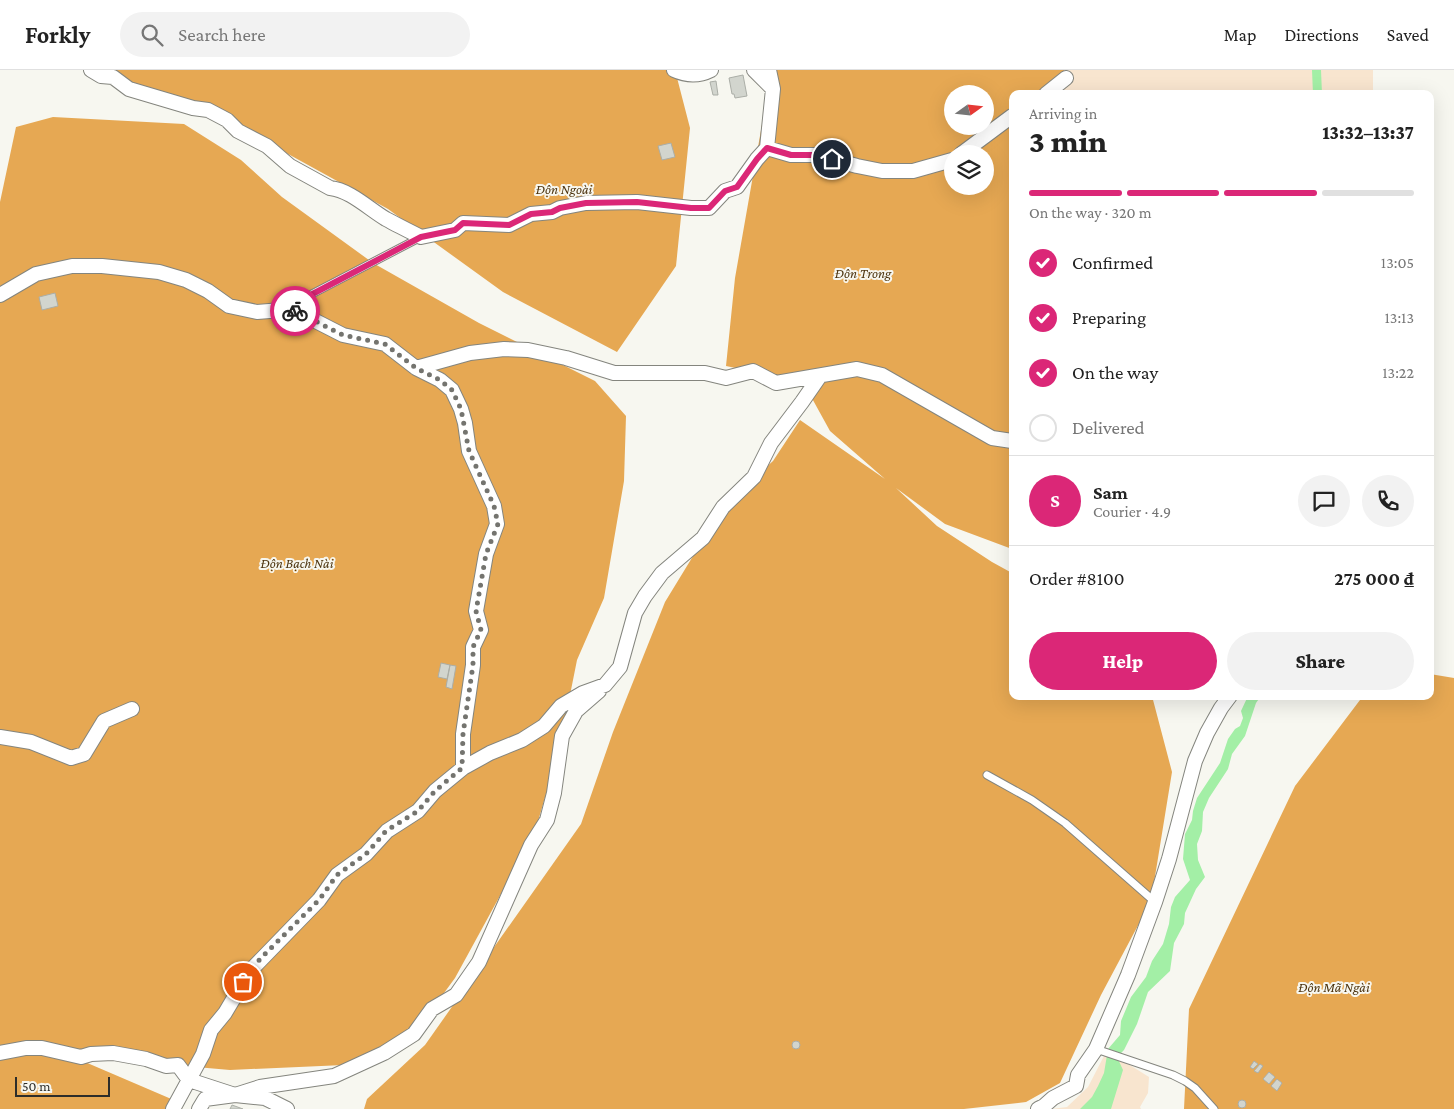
<!DOCTYPE html>
<html lang="en">
<head>
<meta charset="utf-8">
<style>
  body { margin:0; font-family:"Crimson Pro",serif; background:#f2f2f2; color:#222; height:100vh; display:flex; flex-direction:column; font-size:19px; white-space:nowrap }
  * { box-sizing:border-box; margin:0 }
  p { font-size:16px; color:#767676 }
  .icon { flex:none; width:28px; height:28px; fill:none; stroke:currentColor; stroke-width:2; stroke-linecap:round; stroke-linejoin:round }
  .map { position:relative; flex:1; overflow:hidden }
  .side { position:absolute; left:1009px; top:20px; width:425px; height:610px; display:flex; flex-direction:column; background:#fff; border-radius:10px; box-shadow:0 5px 20px #0002 }
  .side>* { flex:none }
  .needle { width:32px; rotate:75deg }
  .buttons { position:absolute; left:944px; top:15px; display:grid; gap:10px }
  .buttons a { display:grid; place-items:center; width:50px; height:50px; border-radius:50%; background:#fff; box-shadow:0 5px 20px #0002; font-size:25px }
  .scale { position:absolute; left:15px; bottom:12px; width:95px; box-sizing:border-box; padding-left:5px; border:2px solid #2d2d2a; border-top:0; font-size:14px; line-height:18px; white-space:nowrap; color:#2d2d2a; -webkit-text-stroke:4px #f7f7f0; paint-order:stroke }
  .pin { position:absolute; display:grid; place-items:center; width:42px; height:42px; color:#fff; margin:-21px; border:2px solid #fff; border-radius:50%; box-shadow:0 1px 5px #0007 }
  .courier { position:absolute; display:grid; place-items:center; width:50px; height:50px; margin:-25px; border:4px solid #db2777; border-radius:50%; background:#fff; color:#222; box-shadow:0 1px 6px #0007 }
  .summary em { font-style:normal; font-weight:800 }
  .summary div { display:flex; flex-direction:column-reverse }
  .summary { display:flex; align-items:center; justify-content:space-between; height:85px; padding:0 20px }
  h1 { font-size:32px; font-weight:800; line-height:38px }
  .bar { display:grid; grid-template-columns:repeat(4,1fr); gap:8px 5px; align-content:center; height:60px; padding:0 20px }
  .bar i { height:6px; border-radius:4px; background:#e0e0e0 }
  .bar .current { background:#db2777 }
  .bar p { grid-column:span 4 }
  .line { display:flex; align-items:center; gap:12px; padding:0 20px; border-top:1px solid #e0e0e0 }
  .line div { flex:1 }
  .round { display:grid; place-items:center; flex:none; width:52px; height:52px; border-radius:26px; background:#f2f2f2 }
  ol { padding:0 20px; list-style:none }
  li { display:flex; align-items:center; gap:15px; height:55px }
  li p { margin-inline-start:auto }
  li .icon { padding:5px; border-radius:50%; background:#db2777; color:#fff; stroke-width:4 }
  li:last-child { color:#767676 }
  li i { width:28px; height:28px; border:2px solid #e0e0e0; border-radius:50% }
  .cta { display:flex; gap:10px; margin-top:auto; padding:10px 20px }
  .cta a { flex:1; height:58px; border-radius:30px; background:#db2777; color:#fff; font-size:20px; font-weight:800; line-height:58px; text-align:center }
  .cta a+a { background:#f2f2f2; color:#222 }
  header { display:flex; align-items:center; gap:30px; box-sizing:border-box; height:70px; padding:0 25px; background:#fff; border-bottom:1px solid #e0e0e0 }
  header strong { font-size:24px }
  nav { display:flex; gap:28px; margin-inline-start:auto; font-size:18px }
  .search { width:350px; height:45px; background:#f2f2f2; display:flex; align-items:center; gap:12px; box-sizing:border-box; padding:0 18px; border-radius:28px; color:#767676; font-size:19px }
  .map>svg:first-child { display:block }
  .green { fill:#f8e5cf }
  .forest { fill:#e6a853; fill-rule:evenodd }
  .water { fill:#a3efa6 }
  .building { fill:#d2d5ce; stroke:#abaea7 }
  .lines { fill:none; stroke-linecap:round; stroke-linejoin:round }
  .service-casing { stroke:#84857e; stroke-width:9 }
  .minor-casing { stroke:#84857e; stroke-width:16 }
  .service { stroke:#fff; stroke-width:7 }
  .minor { stroke:#fff; stroke-width:14 }
  .done { stroke:#74746f; stroke-width:5; stroke-dasharray:0 9 }
  .route { stroke:#db2777; stroke-width:6 }
  .labels { text-anchor:middle; stroke-width:4; stroke-linejoin:round; paint-order:stroke }
  .park-label { font-size:14px; font-style:italic; fill:#4d340f; stroke:#f7f7f0 }
</style>
</head>
<body>
<header>
<strong>Forkly</strong>
<div class="search"><svg class="icon" aria-label="search" viewBox="0 0 24 24"><circle cx="10" cy="10" r="6"/><path d="M15 15l6 6"/></svg>Search here</div>
<nav><a>Map</a><a>Directions</a><a>Saved</a></nav>
</header>
<div class="map">
<svg width="1454" height="1039" viewBox="0 0 1454 1039">
  <rect width="100%" height="100%" fill="#f7f7f0"/>
  <path class="green" d="M1058,0h315v24h-313z
    M1104,986l13,1 32,20 -1,16 -8,14 1,2h-90l16,-2 21,-20z"/>
  <path class="forest" d="M97,0h578l15,58 -14,138 -59,86 -114,-60 -115,-83 -180,-99 -82,-26z
    M777,0h287l2,8 -5,16h-49v455l-67,-25 -49,-36 41,38 55,36 20,11v123h140l20,76 -21,129 -50,94 -41,88 -34,19 -62,7h-600l3,-10 58,-54 156,-221 32,-92 52,-130 58,-95 50,-46 27,-41 85,59 -55,-48 -27,-49 -77,-16 9,-88 32,-182 9,1zM952,24h33v32h-33zM952,84h33v32h-33z
    M53,47l131,7 57,36 41,37 91,66 106,60 116,58 31,35 -2,65 -20,117 -27,62 -18,90 -28,95 -29,47 -47,86 -41,56 -48,30 -136,6 -159,-14 105,45 -3,8h-173v-907l16,-75z
    M1430,604l24,4v431h-270l5,-100 106,-223 68,-90h67z"/>
  <path class="water" d="M1312,0h9l1,24h-9z
    M1248,626h13l-5,7 -11,33 -13,18 -4,15 -19,29 -6,14 -1,19 -5,13 1,16 7,17 -9,12 -11,24 -1,11 -10,19 -4,28 -22,21 -11,32 -13,26 -7,7 6,13 -12,39h-31l12,-12 6,-11 6,-13 4,-24 12,-14 1,-14 10,-24 15,-20 6,-16 11,-17 6,-20 2,-17 4,-10 15,-17 -7,-21 2,-25 7,-14 1,-9 4,-13 23,-35 8,-24 7,-10 5,-3 3,-8 -2,-7z"/>
  <path class="building" d="M743,5l4,21 -12,2 -1,-4h-2l-3,-16z
    M716,11l2,14h-5l-3,-13z
    M671,73l4,14 -13,3 -4,-14z
    M55,223l3,13 -16,4 -3,-13z
    M441,593l9,2 -3,14 -9,-2z
    M450,595l6,1 -4,23 -6,-2z
    M792 975a4 4 0 1 1 8 0a4 4 0 1 1-8 0Z
    M1254,991l4,3 -5,5 -3,-2z
    M1260,994l3,2 -5,7 -4,-2z
    M1269,1002l6,5 -6,7 -6,-5z
    M1277,1009l5,4 -5,8 -6,-5z
    M1238 1034a4 4 0 1 1 8 0a4 4 0 1 1-8 0Z
    M232,1035l11,4h-13z"/>
  <g class="lines">
    <defs>
      <path id="service" d="M287,237l134,-70
        M987,705l45,25 33,23 90,79
        M1096,979l77,26 12,6 10,7 19,21"/>
      <path id="minor" d="M91,0l10,6 12,1 16,12 64,19 15,2 19,10 11,11 29,15 23,20 40,22c20,2 39,21 56,31 11,6 23,12 35,18l34,-7 8,-7 46,2 22,-11 21,-2 8,-4 26,-5 51,-1 54,6h18l16,-17 12,-4 20,-28 10,-11 24,7h26l40,11 25,5h31l39,-11
        M674,0c13,6 25,6 37,0
        M754,0l18,18
        M1046,24l20,-16
        M767,78l6,-59 -4,-19
        M961,84l51,-38
        M0,225l36,-21 36,-8h30l57,6 27,8 22,11 21,15 28,6 25,-2 14,1 47,24 42,9 31,24 54,-15 34,-4 24,1 38,8 48,15h91l21,5 27,-7 23,12 81,-14 25,6 110,63 20,3
        M416,298l24,12 12,10 9,19 4,14 4,28 25,55 3,18 -11,30 -10,57 5,19 -8,17v18l-10,69v34
        M0,667l31,5 40,16 13,-4 20,-33 28,-12
        M0,983l26,-5h16l39,9 10,-3 22,-1 33,6 20,7 12,-1 11,15 46,15 30,3 22,11
        M173,1039l30,-55 8,-24 14,-17 25,-42 69,-71 18,-25 29,-21 21,-23 31,-20 17,-20 28,-23 27,-15 32,-13 22,-14 17,-20 22,-13 22,-8 15,-18 15,-54 10,-17 17,-23 41,-35 20,-31 31,-30 17,-34 31,-41 18,-26
        M199,1039l6,-10 30,-4 25,-8 74,-11 50,-23 30,-19 18,-25 24,-14 23,-33 52,-117 16,-25 7,-27 8,-57 14,-25 23,-20
        M1038,1039l6,-3 9,-8 23,-12 2,-11 18,-26 32,-74 27,-73 14,-43 26,-98 12,-28 14,-25 9,-12"/>
    </defs>
    <use href="#service" class="service-casing"/>
    <use href="#minor" class="minor-casing"/>
    <use href="#service" class="service"/>
    <use href="#minor" class="minor"/>
  </g>
  <g class="lines">
    <path class="done" d="M243,912l17,-23 59,-59 18,-25 29,-21 20,-23 32,-20 17,-20 27,-23 1,-34 10,-69v-18l8,-17 -5,-19 10,-57 12,-30 -4,-18 -25,-55 -8,-42 -9,-19 -12,-10 -24,-12 -31,-24 -42,-9 -48,-24"/>
    <path class="route" d="M295,241l-13,-1 139,-73 34,-7 8,-7 46,2 22,-11 21,-2 8,-4 26,-5 51,-1 54,6h18l16,-17 12,-4 20,-28 10,-11 24,7h26l15,4"/>
  </g>
  <g class="labels">
    <g class="park-label">
      <text x="564" y="124">Độn Ngoài</text>
      <text x="863" y="208">Độn Trong</text>
      <text x="297" y="498">Độn Bạch Nài</text>
      <text x="1334" y="922">Độn Mã Ngài</text>
    </g>
  </g>
</svg>
<div class="buttons">
<a><svg class="needle" viewBox="-14 -14 28 28"><path d="M0-13l5 13h-10z" fill="#e53935"/><path d="M0 13l5-13h-10z" fill="#767676"/></svg></a>
<a><svg class="icon" aria-label="layers" viewBox="0 0 24 24"><path d="M12 4l9 5-9 5-9-5zM3 14l9 5 9-5"/></svg></a>
</div>
<div class="scale">50 m</div>
<div class="pin" style="left:243px;top:912px;background:#ea580c"><svg class="icon" aria-label="bag" viewBox="0 0 24 24"><path d="M5 8h14l-1 12H6zM9 8a3 3 0 0 1 6 0"/></svg></div>
<div class="pin" style="left:832px;top:89px;background:#1f2937"><svg class="icon" aria-label="home" viewBox="0 0 24 24"><path d="M3 11l9-7 9 7M6 9v11h12V9"/></svg></div>
<div class="courier" style="left:295px;top:241px"><svg class="icon" aria-label="bike" viewBox="0 0 24 24"><circle cx="6" cy="16" r="4"/><circle cx="18" cy="16" r="4"/><path d="M6 16l4-8h5l3 8M10 8l3 8H6M13 5h3"/></svg></div>
<section class="side">
<div class="summary"><div><h1>3 min</h1><p>Arriving in</p></div><em>13:32–13:37</em></div>
<div class="bar"><i class="current"></i><i class="current"></i><i class="current"></i><i></i><p>On the way · 320 m</p></div>
<ol>
<li><svg class="icon" aria-label="check" viewBox="0 0 24 24"><path d="M5 12l5 5 9-10"/></svg>Confirmed<p>13:05</p></li>
<li><svg class="icon" aria-label="check" viewBox="0 0 24 24"><path d="M5 12l5 5 9-10"/></svg>Preparing<p>13:13</p></li>
<li><svg class="icon" aria-label="check" viewBox="0 0 24 24"><path d="M5 12l5 5 9-10"/></svg>On the way<p>13:22</p></li>
<li><i></i>Delivered</li>
</ol>
<div class="line" style="height:90px"><b class="round" style="background:#db2777;color:#fff">S</b><div><b>Sam</b><p>Courier · 4.9</p></div><a class="round"><svg class="icon" aria-label="chat" viewBox="0 0 24 24"><path d="M4 5h16v11H9l-5 4z"/></svg></a><a class="round"><svg class="icon" aria-label="phone" viewBox="0 0 24 24"><path d="M5 4h4l2 5-3 2q2 4 5 5l2-3 5 2v4C11 20 4 13 5 4z"/></svg></a></div>
<div class="line" style="height:65px"><div>Order #8100</div><b>275 000 ₫</b></div>
<div class="cta"><a>Help</a><a>Share</a></div>
</section>
</div>
</body>
</html>
